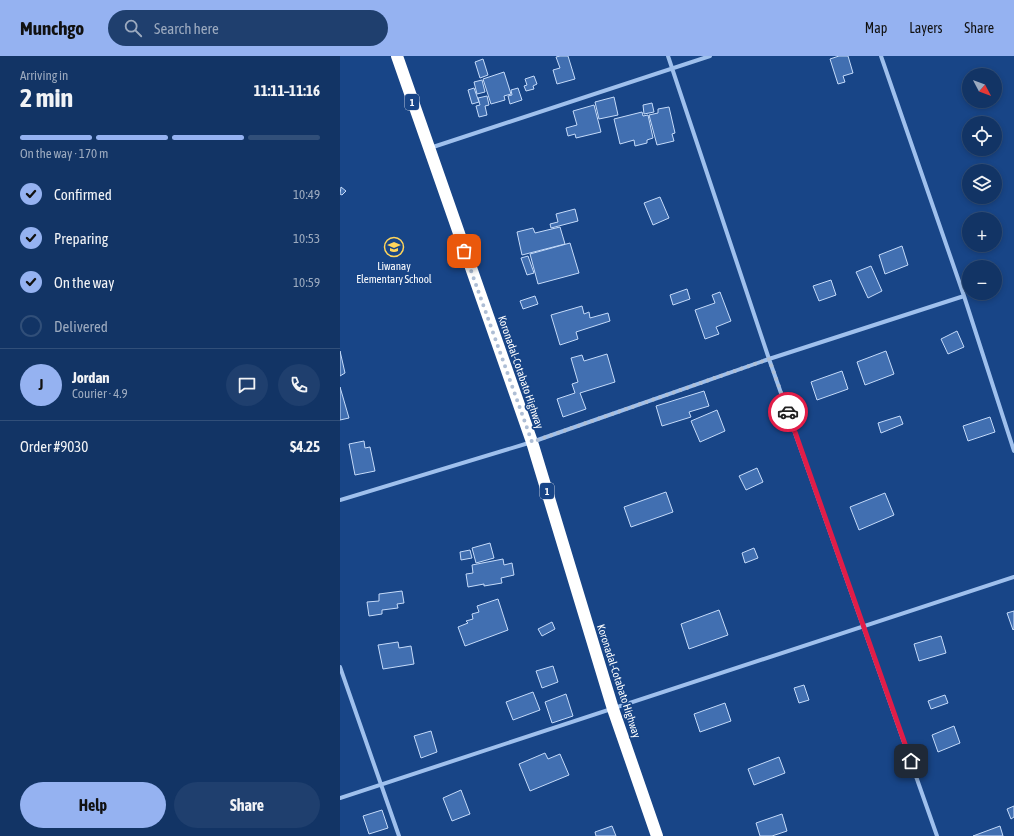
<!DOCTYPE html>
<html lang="en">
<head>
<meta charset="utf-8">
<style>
  body { margin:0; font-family:"Asap Condensed",sans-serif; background:#1f3f6e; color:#f1f3f6; height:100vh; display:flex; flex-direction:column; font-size:15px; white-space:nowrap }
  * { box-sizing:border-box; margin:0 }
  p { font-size:13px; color:#9caabf }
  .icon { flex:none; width:22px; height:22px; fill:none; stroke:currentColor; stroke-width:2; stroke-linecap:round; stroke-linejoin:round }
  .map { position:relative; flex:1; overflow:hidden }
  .details { display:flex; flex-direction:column; background:#123465; width:340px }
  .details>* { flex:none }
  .needle { width:26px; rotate:131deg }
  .tools { position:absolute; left:622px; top:12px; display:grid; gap:8px }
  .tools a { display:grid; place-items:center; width:40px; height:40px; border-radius:50%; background:#123465; box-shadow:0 2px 6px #0003,0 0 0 1px #314f79; font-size:20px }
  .pin { position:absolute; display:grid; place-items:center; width:34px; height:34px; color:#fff; margin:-17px; border-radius:8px; box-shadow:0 2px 6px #0006 }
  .courier { position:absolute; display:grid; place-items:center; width:40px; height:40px; margin:-20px; border:3px solid #e11d48; border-radius:50%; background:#fff; color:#222; box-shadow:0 1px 5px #0007 }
  .headline em { font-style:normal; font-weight:700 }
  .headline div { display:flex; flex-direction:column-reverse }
  .headline { display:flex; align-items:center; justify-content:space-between; height:68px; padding:0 20px }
  h1 { font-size:26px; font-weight:700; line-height:30px }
  .bar { display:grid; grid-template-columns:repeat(4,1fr); gap:6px 4px; align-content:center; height:48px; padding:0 20px }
  .bar i { height:5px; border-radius:3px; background:#314f79 }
  .bar .selected { background:#95b2f1 }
  .bar p { grid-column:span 4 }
  .line { display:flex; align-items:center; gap:10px; padding:0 20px; border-top:1px solid #314f79 }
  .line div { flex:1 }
  .round { display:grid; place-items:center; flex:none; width:42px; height:42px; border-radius:21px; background:#1f3f6e }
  ol { padding:0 20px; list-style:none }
  li { display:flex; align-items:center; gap:12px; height:44px }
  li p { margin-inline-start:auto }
  li .icon { padding:4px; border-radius:50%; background:#95b2f1; color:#111; stroke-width:4 }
  li:last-child { color:#9caabf }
  li i { width:22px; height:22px; border:2px solid #314f79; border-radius:50% }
  .cta { display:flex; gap:8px; margin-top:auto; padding:8px 20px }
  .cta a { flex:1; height:46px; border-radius:24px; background:#95b2f1; color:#111; font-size:16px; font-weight:700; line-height:46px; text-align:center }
  .cta a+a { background:#1f3f6e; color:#f1f3f6 }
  header { display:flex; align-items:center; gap:24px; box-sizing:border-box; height:56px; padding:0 20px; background:#95b2f1; color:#111 }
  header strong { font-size:19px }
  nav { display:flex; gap:22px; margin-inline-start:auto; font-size:14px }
  .search { width:280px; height:36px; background:#1f3f6e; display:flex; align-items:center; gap:10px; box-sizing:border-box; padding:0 14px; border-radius:22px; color:#9caabf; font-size:15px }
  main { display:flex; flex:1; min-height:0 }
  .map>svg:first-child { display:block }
  .building { fill:#416fb1; stroke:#c5dbfa }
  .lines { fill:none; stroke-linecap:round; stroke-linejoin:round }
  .street { stroke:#9fc0ed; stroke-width:4 }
  .highway { stroke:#fff; stroke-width:12 }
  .done { stroke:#aebed5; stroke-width:4; stroke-dasharray:0 7.2 }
  .route { stroke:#e11d48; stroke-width:5 }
  .labels { text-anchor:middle; stroke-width:3.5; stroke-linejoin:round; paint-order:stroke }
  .shield { fill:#184587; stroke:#bac7db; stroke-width:1 }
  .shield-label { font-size:10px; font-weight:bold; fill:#fff }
  .poi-label { font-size:11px; fill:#fff; stroke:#184587 }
  .street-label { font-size:11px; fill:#fff; stroke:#184587 }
</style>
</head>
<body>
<header>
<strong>Munchgo</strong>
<div class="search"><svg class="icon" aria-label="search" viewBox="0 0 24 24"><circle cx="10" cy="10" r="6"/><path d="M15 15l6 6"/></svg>Search here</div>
<nav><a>Map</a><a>Layers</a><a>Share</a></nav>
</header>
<main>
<section class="details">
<div class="headline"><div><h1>2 min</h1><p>Arriving in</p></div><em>11:11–11:16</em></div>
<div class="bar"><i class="selected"></i><i class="selected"></i><i class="selected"></i><i></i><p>On the way · 170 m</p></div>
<ol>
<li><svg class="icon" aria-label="check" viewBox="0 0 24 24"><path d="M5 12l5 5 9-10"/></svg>Confirmed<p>10:49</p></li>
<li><svg class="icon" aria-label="check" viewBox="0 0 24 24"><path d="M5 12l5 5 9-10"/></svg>Preparing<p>10:53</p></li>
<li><svg class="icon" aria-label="check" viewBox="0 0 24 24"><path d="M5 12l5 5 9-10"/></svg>On the way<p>10:59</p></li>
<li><i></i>Delivered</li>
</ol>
<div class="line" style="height:72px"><b class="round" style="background:#95b2f1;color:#111">J</b><div><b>Jordan</b><p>Courier · 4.9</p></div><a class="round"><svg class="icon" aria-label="chat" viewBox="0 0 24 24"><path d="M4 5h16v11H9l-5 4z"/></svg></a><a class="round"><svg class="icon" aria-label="phone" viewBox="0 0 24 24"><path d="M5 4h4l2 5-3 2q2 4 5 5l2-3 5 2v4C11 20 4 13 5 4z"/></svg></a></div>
<div class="line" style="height:52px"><div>Order #9030</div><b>$4.25</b></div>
<div class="cta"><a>Help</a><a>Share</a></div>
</section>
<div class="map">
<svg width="674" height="780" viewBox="0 0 674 780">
  <rect width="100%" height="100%" fill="#184587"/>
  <path class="building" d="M220,0h8l7,23 -18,5 -4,-14 7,-2 -4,-11z
    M499,0h9l5,17 -10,3 2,6 -7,2 -8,-25z
    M143,3l5,16 -8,3 -5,-16z
    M164,16l7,22 -7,2 1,4 -14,4 -8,-25z
    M194,20l3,8 -4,2 1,3 -8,2 -2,-5 3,-1 -2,-6z
    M142,24l3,12 -8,2 -3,-12z
    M134,32l5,14 -7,2 -4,-14z
    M178,32l4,12 -12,4 -2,-8 4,-1 -1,-5z
    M147,40l2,9 -4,1 2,9 -8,2 -3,-11 4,-1 -2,-7z
    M274,41l4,18 -19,4 -4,-17z
    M312,47l2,9 -10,2 -1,-9z
    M254,49l7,27 -25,6 -1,-4 -7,2 -2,-8 11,-3 -4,-14z
    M329,51l6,26 -3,1 2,7 -17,4 -8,-30 9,-2v-4z
    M302,56l1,4 5,-1 5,23 -6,2v3l-12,3 -1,-6 -14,4 -6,-25z
    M1,131l5,4 -4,4 -2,-1z
    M320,141l9,21 -16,7 -9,-22z
    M235,153l3,12 -27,7 -1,-4 8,-2 -2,-8z
    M220,171l5,17 -43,11 -5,-23 16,-4 2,5z
    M230,187l9,30 -41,11 -8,-30z
    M562,190l6,19 -23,9 -6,-19z
    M188,200l6,17 -7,2 -6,-17z
    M531,210l11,25 -14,7 -12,-26z
    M491,224l5,15 -17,6 -6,-15z
    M347,233l3,10 -17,6 -3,-10z
    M380,236l11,29 -15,6 3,7 -14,5 -10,-29 20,-7 -3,-8z
    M195,240l3,8 -15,5 -3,-8z
    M242,250l2,8 5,-2 1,6 18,-5 2,8 -34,11 2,7 -18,6 -9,-30z
    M617,275l7,16 -16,7 -7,-15z
    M0,295l5,22 -5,3z
    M546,295l8,23 -29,11 -8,-23z
    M267,298l8,28 -35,11 6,16 -23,8 -6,-18 18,-6 -3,-9 6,-2 -7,-24 11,-3 2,6z
    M502,315l6,18 -31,11 -6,-18z
    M0,331l9,31 -9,2z
    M364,335l5,15 -20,6 2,5 -29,9 -6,-20z
    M377,354l8,21 -25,11 -9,-21z
    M560,360l3,8 -22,9 -3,-10z
    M650,361l5,15 -27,9 -5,-15z
    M24,385l1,7 5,-1 5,24 -20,4 -6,-31z
    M417,412l6,14 -17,8 -7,-14z
    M326,436l7,20 -42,15 -7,-20z
    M545,437l9,22 -35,15 -9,-23z
    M150,487l4,15 -18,5 -4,-15z
    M414,492l4,10 -13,5 -3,-10z
    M130,494l2,8 -11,2 -1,-8z
    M163,503l1,6 8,-2 2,12 -13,3 1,5 -18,3v-2l-16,3 -2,-13 7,-1 -1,-8z
    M62,535l2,12 -7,1 1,4 -16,2v4l-13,2 -2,-14 12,-1v-7z
    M158,543l10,31 -43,16 -7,-19 10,-4 -2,-2 7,-2 -1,-5 7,-2 -2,-6z
    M379,554l9,25 -39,14 -8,-25z
    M674,555v18l-1,1 -6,-17z
    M212,566l3,7 -13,7 -4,-7z
    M601,580l5,17 -27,8 -5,-17z
    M58,586l1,6 12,-2 3,18 -31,5 -5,-24z
    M213,610l5,16 -16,6 -6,-17z
    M464,629l5,15 -10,3 -5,-15z
    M193,636l7,18 -27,10 -7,-18z
    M226,638l7,22 -21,7 -7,-21z
    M605,639l3,8 -17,6 -3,-8z
    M385,647l6,18 -31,11 -6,-18z
    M614,670l6,17 -22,9 -6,-17z
    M91,675l6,21 -16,6 -7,-22z
    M205,697l3,6 12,-5 9,21 -39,16 -11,-27z
    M439,701l6,16 -31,12 -6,-16z
    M121,734l9,24 -18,7 -9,-23z
    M674,750v11l-3,2 -4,-10z
    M42,754l6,18 -19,6 -6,-18z
    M442,758l5,17 -15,5h-12l-4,-13z
    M272,770l4,10h-20l-1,-4z
    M660,770l3,10h-30z"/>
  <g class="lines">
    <path class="street" d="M328,0l101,303 168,477
      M541,0l83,240 50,155
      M90,92l280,-92
      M0,444l192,-58 237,-83 195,-63
      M0,611l59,169
      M0,742l674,-221"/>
    <path class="highway" d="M57,0l135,386 81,267 44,127"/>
  </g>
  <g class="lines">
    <path class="done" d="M124,195l68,191 237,-83 19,53"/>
    <path class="route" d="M448,356l123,349"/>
  </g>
  <defs>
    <symbol id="school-ring" viewBox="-11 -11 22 22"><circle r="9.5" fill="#184587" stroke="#ffd55b" stroke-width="1.5"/><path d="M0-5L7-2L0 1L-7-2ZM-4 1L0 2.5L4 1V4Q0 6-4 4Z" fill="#ffd55b"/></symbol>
  </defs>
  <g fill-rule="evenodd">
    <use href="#school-ring" x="43" y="180" width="22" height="22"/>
  </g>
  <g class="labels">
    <g class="shield">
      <rect x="65" y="38" width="14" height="16" rx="3"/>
      <rect x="200" y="427" width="14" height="16" rx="3"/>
    </g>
    <g class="shield-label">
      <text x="72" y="50">1</text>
      <text x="207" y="439">1</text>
    </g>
    <g class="poi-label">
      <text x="54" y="214">Liwanay<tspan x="54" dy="13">Elementary School</tspan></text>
    </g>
    <g class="street-label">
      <text transform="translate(181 316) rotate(71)" y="4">Koronadal-Cotabato Highway</text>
      <text transform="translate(279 625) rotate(72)" y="4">Koronadal-Cotabato Highway</text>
    </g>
  </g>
</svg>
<div class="tools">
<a><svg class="needle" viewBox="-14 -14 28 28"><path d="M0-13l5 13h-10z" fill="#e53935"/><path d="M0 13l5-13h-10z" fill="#9caabf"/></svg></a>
<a><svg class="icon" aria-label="locate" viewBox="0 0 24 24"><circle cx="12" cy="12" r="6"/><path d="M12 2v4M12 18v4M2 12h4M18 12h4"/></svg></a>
<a><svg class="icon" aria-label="layers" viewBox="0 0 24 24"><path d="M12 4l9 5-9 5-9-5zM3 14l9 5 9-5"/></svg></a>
<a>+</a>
<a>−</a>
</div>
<div class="pin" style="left:124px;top:195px;background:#ea580c"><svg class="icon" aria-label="bag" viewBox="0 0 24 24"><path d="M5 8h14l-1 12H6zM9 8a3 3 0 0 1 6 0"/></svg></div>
<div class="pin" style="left:571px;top:705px;background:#1f2937"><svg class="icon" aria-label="home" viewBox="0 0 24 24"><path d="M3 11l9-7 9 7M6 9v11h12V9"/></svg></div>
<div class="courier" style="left:448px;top:356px"><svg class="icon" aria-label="car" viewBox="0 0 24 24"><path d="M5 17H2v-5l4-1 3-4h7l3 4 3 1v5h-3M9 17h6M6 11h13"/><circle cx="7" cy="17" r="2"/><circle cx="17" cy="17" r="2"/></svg></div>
</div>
</main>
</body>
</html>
